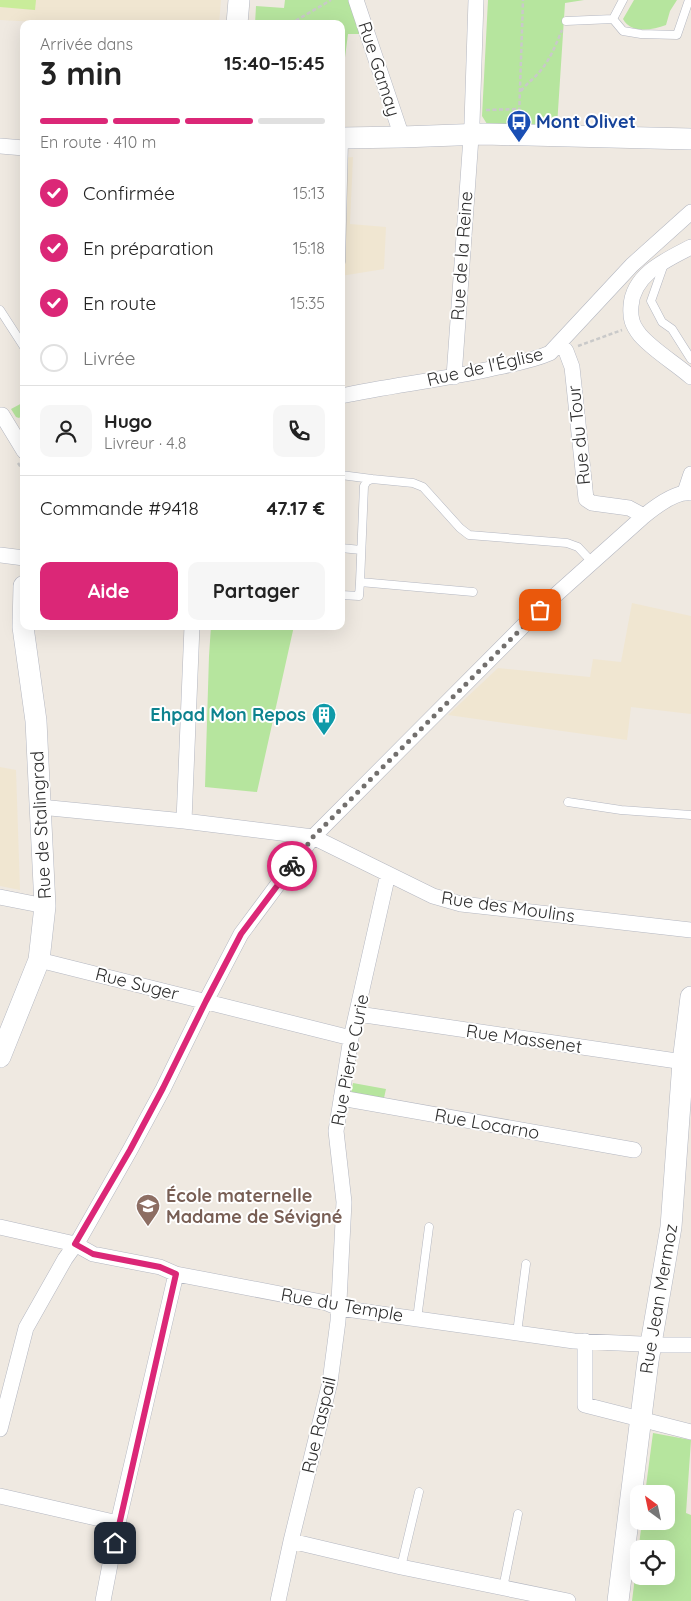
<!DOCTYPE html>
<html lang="fr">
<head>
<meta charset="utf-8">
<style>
  body { margin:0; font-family:Quicksand,sans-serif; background:#f6f6f6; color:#222; height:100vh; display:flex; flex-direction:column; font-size:19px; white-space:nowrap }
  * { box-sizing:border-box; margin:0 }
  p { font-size:16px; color:#767676 }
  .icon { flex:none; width:28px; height:28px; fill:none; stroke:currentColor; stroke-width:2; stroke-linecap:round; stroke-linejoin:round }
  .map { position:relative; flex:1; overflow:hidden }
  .sheet { position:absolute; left:20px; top:20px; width:325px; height:610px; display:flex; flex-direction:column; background:#fff; border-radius:10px; box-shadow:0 5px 20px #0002 }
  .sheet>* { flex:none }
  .needle { width:32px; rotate:327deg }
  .tools { position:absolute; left:630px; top:1485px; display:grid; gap:10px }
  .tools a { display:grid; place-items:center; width:45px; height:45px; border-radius:10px; background:#fff; box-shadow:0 5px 20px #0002; font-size:25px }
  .pin { position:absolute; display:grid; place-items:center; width:42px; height:42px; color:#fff; margin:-21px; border-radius:10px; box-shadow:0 2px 8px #0006 }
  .courier { position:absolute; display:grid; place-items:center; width:50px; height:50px; margin:-25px; border:4px solid #db2777; border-radius:50%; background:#fff; color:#222; box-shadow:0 1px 6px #0007 }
  .summary em { font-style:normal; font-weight:800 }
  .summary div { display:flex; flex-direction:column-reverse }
  .summary { display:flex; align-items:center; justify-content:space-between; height:85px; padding:0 20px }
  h1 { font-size:32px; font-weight:800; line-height:38px }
  .bar { display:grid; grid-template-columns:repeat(4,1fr); gap:8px 5px; align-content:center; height:60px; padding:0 20px }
  .bar i { height:6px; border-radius:4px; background:#e0e0e0 }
  .bar .current { background:#db2777 }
  .bar p { grid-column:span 4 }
  .line { display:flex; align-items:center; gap:12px; padding:0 20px; border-top:1px solid #e0e0e0 }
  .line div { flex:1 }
  .round { display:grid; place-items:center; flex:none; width:52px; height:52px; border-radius:10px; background:#f6f6f6 }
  ol { padding:0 20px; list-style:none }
  li { display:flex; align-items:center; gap:15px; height:55px }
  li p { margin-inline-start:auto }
  li .icon { padding:5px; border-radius:50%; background:#db2777; color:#fff; stroke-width:4 }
  li:last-child { color:#767676 }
  li i { width:28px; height:28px; border:2px solid #e0e0e0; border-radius:50% }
  .cta { display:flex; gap:10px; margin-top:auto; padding:10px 20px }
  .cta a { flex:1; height:58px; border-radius:10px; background:#db2777; color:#fff; font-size:20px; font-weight:800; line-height:58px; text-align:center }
  .cta a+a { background:#f6f6f6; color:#222 }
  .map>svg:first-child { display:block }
  .education { fill:#f0e6d1 }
  .grass { fill:#b6e59e; fill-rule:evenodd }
  .pitch { fill:#c9ec9a }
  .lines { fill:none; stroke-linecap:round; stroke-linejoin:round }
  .lane-casing { stroke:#b4b7c1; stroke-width:9 }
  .street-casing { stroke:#b4b7c1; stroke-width:16 }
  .secondary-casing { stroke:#b4b7c1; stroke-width:22 }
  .path { stroke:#c9c9c9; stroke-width:2.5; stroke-dasharray:4 2.5; stroke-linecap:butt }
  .lane { stroke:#fff; stroke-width:8 }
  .street { stroke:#fff; stroke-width:15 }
  .secondary { stroke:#fff; stroke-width:21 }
  .done { stroke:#726f6d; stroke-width:5; stroke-dasharray:0 9 }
  .route { stroke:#db2777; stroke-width:6 }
  .labels { text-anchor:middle; stroke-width:4; stroke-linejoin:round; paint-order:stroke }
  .street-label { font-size:18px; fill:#2e2e2e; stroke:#fff }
  .transit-label { font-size:18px; font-weight:bold; fill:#164399; stroke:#fff; text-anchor:start }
  .culture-label { font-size:18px; font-weight:bold; fill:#0d838f; stroke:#fff; text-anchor:end }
  .education-label { font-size:18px; font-weight:bold; fill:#785e54; stroke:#fff; text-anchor:start }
</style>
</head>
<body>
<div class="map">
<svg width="691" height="1601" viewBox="0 0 691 1601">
  <rect width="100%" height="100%" fill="#efe9e1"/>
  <path class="education" d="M0,0h221l-2,24h-181l-1,-2 -37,-2z
    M353,157l-3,67 36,3 -2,42 -43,7v-118z
    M632,603l59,13v98l-60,-7 -4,33 -179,-25 50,-47 92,9 3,-18 28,3z
    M0,767l16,3 4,120 -20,-4z"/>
  <path class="grass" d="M285,0h66l13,34h-16l-6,47 -1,-57h-86l1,-18 28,2z
    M488,0h96l-19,3 -8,123 -70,-2 -5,-8z
    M634,0h43l-7,11 -4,14c-14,5 -35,9 -43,-6z
    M24,402v12l-5,4 -3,-1 -5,-8z
    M211,626h83l-37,166 -52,-5 4,-131z
    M353,1083l33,6 -2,9 -33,-5z
    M653,1433l38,7 -5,73 5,2v86h-59l10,-80h24v-27h-21zM639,1549h27v27h-27z"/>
  <path class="pitch" d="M0,0h36l-1,10 -35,-3z"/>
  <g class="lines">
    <defs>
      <path id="lane" d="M623,0l-10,19 10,12 18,3 36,1 12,-35
        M566,21l47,-2
        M341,262l3,-122
        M664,264l-13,37 11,21 10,7 19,30
        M0,310l24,37
        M341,475l31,4
        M341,548l20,2
        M473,592l-113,-10 4,-96 3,-5 5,-2 41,4 10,4 37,41 9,7 98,8 11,4 14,15
        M341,595l18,1 1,-14
        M568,802l53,8 70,5
        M417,1319l12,-92
        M517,1333l9,-69
        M401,1567l18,-75
        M503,1588l15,-74"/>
      <path id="street" d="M356,0l46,137
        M0,146l24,2
        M691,247c-25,13 -58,27 -60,59 -1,12 1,19 9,29 14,16 35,28 51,42
        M560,343l6,8 6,16 14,132 6,4 37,5 15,8
        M454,377l18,-254 4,-123
        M341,396c51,-11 102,-16 153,-28 19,-4 38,-7 56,-15l82,-88 59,-53
        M0,415h2l22,36
        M685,492l6,-18
        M0,555l24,3
        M40,807l144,14 129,16 120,59 28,8 230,26
        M184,821l8,-195
        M0,897l45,9
        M39,960l312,78
        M358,1014l333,49
        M341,1098l293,52
        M0,1227l75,17 18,10 67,13 16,7 151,29 12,5 235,33 89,4h28
        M585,1341v64l106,27
        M0,1429l26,-101 39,-69 15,-21 50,-88 33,-61 43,-88 35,-67 72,-97 227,-228 104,-93c11,-9 32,-25 47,-23
        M0,1496l118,27
        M291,1541l110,26 167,34
        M103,1601l15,-78 58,-249
        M278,1601l13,-60 39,-159 8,-61 6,-119 -8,-71 15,-93 37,-164"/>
      <g id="secondary">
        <path d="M237,24l2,-24"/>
        <path d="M341,138l61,-1 82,-3 207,5"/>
        <path d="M0,1057l39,-97 6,-54 -9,-185 -13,-94 1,-41"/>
        <path id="s1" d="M618,1601l30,-240 23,-134 12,-165 8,-65"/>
      </g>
    </defs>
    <use href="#lane" class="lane-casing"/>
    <use href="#street" class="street-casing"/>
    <use href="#secondary" class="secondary-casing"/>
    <path class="path" d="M290,24l41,-24
      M521,91c6,-8 14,-13 20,-21 10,-12 15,-26 21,-40
      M486,110l33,-1
      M519,118l4,-118
      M578,346l44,-16
      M18,463l6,9"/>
    <use href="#lane" class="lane"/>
    <use href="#street" class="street"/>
    <use href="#secondary" class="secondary"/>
  </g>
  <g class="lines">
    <path class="done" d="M292,866l21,-29 227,-227"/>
    <path class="route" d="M115,1543l61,-269 -16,-7 -67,-13 -18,-10 55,-94 33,-62 43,-87 35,-67 51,-68"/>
  </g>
  <defs>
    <symbol id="bus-pin" viewBox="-11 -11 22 30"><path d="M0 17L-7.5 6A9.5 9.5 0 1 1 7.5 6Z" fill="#1a4fb4" stroke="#fff"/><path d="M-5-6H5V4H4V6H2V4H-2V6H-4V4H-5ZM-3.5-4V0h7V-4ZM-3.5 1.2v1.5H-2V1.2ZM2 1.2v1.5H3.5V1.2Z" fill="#fff"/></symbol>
    <symbol id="building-pin" viewBox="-11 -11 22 30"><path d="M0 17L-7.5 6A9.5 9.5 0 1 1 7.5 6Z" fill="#0f9aa8" stroke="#fff"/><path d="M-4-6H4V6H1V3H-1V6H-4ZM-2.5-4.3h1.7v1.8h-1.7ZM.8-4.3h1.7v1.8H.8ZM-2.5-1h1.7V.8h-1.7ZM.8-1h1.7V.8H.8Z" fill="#fff"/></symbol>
    <symbol id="school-pin" viewBox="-11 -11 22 30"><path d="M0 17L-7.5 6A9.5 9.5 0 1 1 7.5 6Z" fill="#8d6e63" stroke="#fff"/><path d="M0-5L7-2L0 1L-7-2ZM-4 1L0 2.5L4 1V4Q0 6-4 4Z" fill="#fff"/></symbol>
  </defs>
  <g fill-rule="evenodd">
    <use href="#bus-pin" x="505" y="108" width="28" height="38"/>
    <use href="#building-pin" x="310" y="701" width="28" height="38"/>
    <use href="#school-pin" x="134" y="1192" width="28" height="38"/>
  </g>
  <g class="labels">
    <g class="street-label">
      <text transform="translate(379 69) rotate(72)" y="6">Rue Gamay</text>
      <text transform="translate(462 256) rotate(-86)" y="6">Rue de la Reine</text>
      <text transform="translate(485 367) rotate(-13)" y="6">Rue de l'Église</text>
      <text transform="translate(579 435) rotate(-96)" y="6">Rue du Tour</text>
      <text transform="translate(41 825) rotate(-93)" y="6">Rue de Stalingrad</text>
      <text transform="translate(508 907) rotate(8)" y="6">Rue des Moulins</text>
      <text transform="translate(137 984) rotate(14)" y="6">Rue Suger</text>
      <text transform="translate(524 1039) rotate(8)" y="6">Rue Massenet</text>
      <text transform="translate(350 1060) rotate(-79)" y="6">Rue Pierre Curie</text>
      <text transform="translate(487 1124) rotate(10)" y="6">Rue Locarno</text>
      <text dy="6" stroke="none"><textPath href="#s1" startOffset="305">Rue Jean Mermoz</textPath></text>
      <text transform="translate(342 1305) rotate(10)" y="6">Rue du Temple</text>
      <text transform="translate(319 1425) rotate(-77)" y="6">Rue Raspail</text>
    </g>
    <g class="transit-label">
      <text x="536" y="128">Mont Olivet</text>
    </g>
    <g class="culture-label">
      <text x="306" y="721">Ehpad Mon Repos</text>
    </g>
    <g class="education-label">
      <text x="166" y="1202">École maternelle<tspan x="166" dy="21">Madame de Sévigné</tspan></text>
    </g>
  </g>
</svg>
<div class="tools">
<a><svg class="needle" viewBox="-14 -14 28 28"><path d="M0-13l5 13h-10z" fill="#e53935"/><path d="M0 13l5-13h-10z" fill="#767676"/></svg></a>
<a><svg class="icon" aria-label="locate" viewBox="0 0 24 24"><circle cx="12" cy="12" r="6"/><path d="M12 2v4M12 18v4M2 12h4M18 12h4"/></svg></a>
</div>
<div class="pin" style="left:540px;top:610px;background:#ea580c"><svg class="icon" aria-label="bag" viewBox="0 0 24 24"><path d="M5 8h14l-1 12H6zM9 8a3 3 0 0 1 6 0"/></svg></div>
<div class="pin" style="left:115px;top:1543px;background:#1f2937"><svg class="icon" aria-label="home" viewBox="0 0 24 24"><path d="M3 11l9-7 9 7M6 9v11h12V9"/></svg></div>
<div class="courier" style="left:292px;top:866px"><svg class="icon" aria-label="bike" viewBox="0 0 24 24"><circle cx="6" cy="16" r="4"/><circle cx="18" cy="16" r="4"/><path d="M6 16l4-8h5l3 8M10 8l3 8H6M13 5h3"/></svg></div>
<section class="sheet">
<div class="summary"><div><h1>3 min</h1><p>Arrivée dans</p></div><em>15:40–15:45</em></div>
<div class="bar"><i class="current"></i><i class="current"></i><i class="current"></i><i></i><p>En route · 410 m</p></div>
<ol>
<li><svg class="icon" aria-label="check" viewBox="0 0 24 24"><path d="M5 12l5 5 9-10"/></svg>Confirmée<p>15:13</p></li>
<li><svg class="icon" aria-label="check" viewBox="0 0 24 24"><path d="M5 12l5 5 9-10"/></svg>En préparation<p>15:18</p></li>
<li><svg class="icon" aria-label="check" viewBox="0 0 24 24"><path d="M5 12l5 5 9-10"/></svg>En route<p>15:35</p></li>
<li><i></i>Livrée</li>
</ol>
<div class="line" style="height:90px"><a class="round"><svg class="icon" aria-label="person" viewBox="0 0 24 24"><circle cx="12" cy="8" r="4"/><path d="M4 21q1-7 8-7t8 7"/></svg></a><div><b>Hugo</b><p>Livreur · 4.8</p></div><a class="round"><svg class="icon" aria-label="phone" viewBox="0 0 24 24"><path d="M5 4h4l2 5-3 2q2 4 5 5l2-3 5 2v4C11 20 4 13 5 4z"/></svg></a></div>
<div class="line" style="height:65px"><div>Commande #9418</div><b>47.17 €</b></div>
<div class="cta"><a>Aide</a><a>Partager</a></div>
</section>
</div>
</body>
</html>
